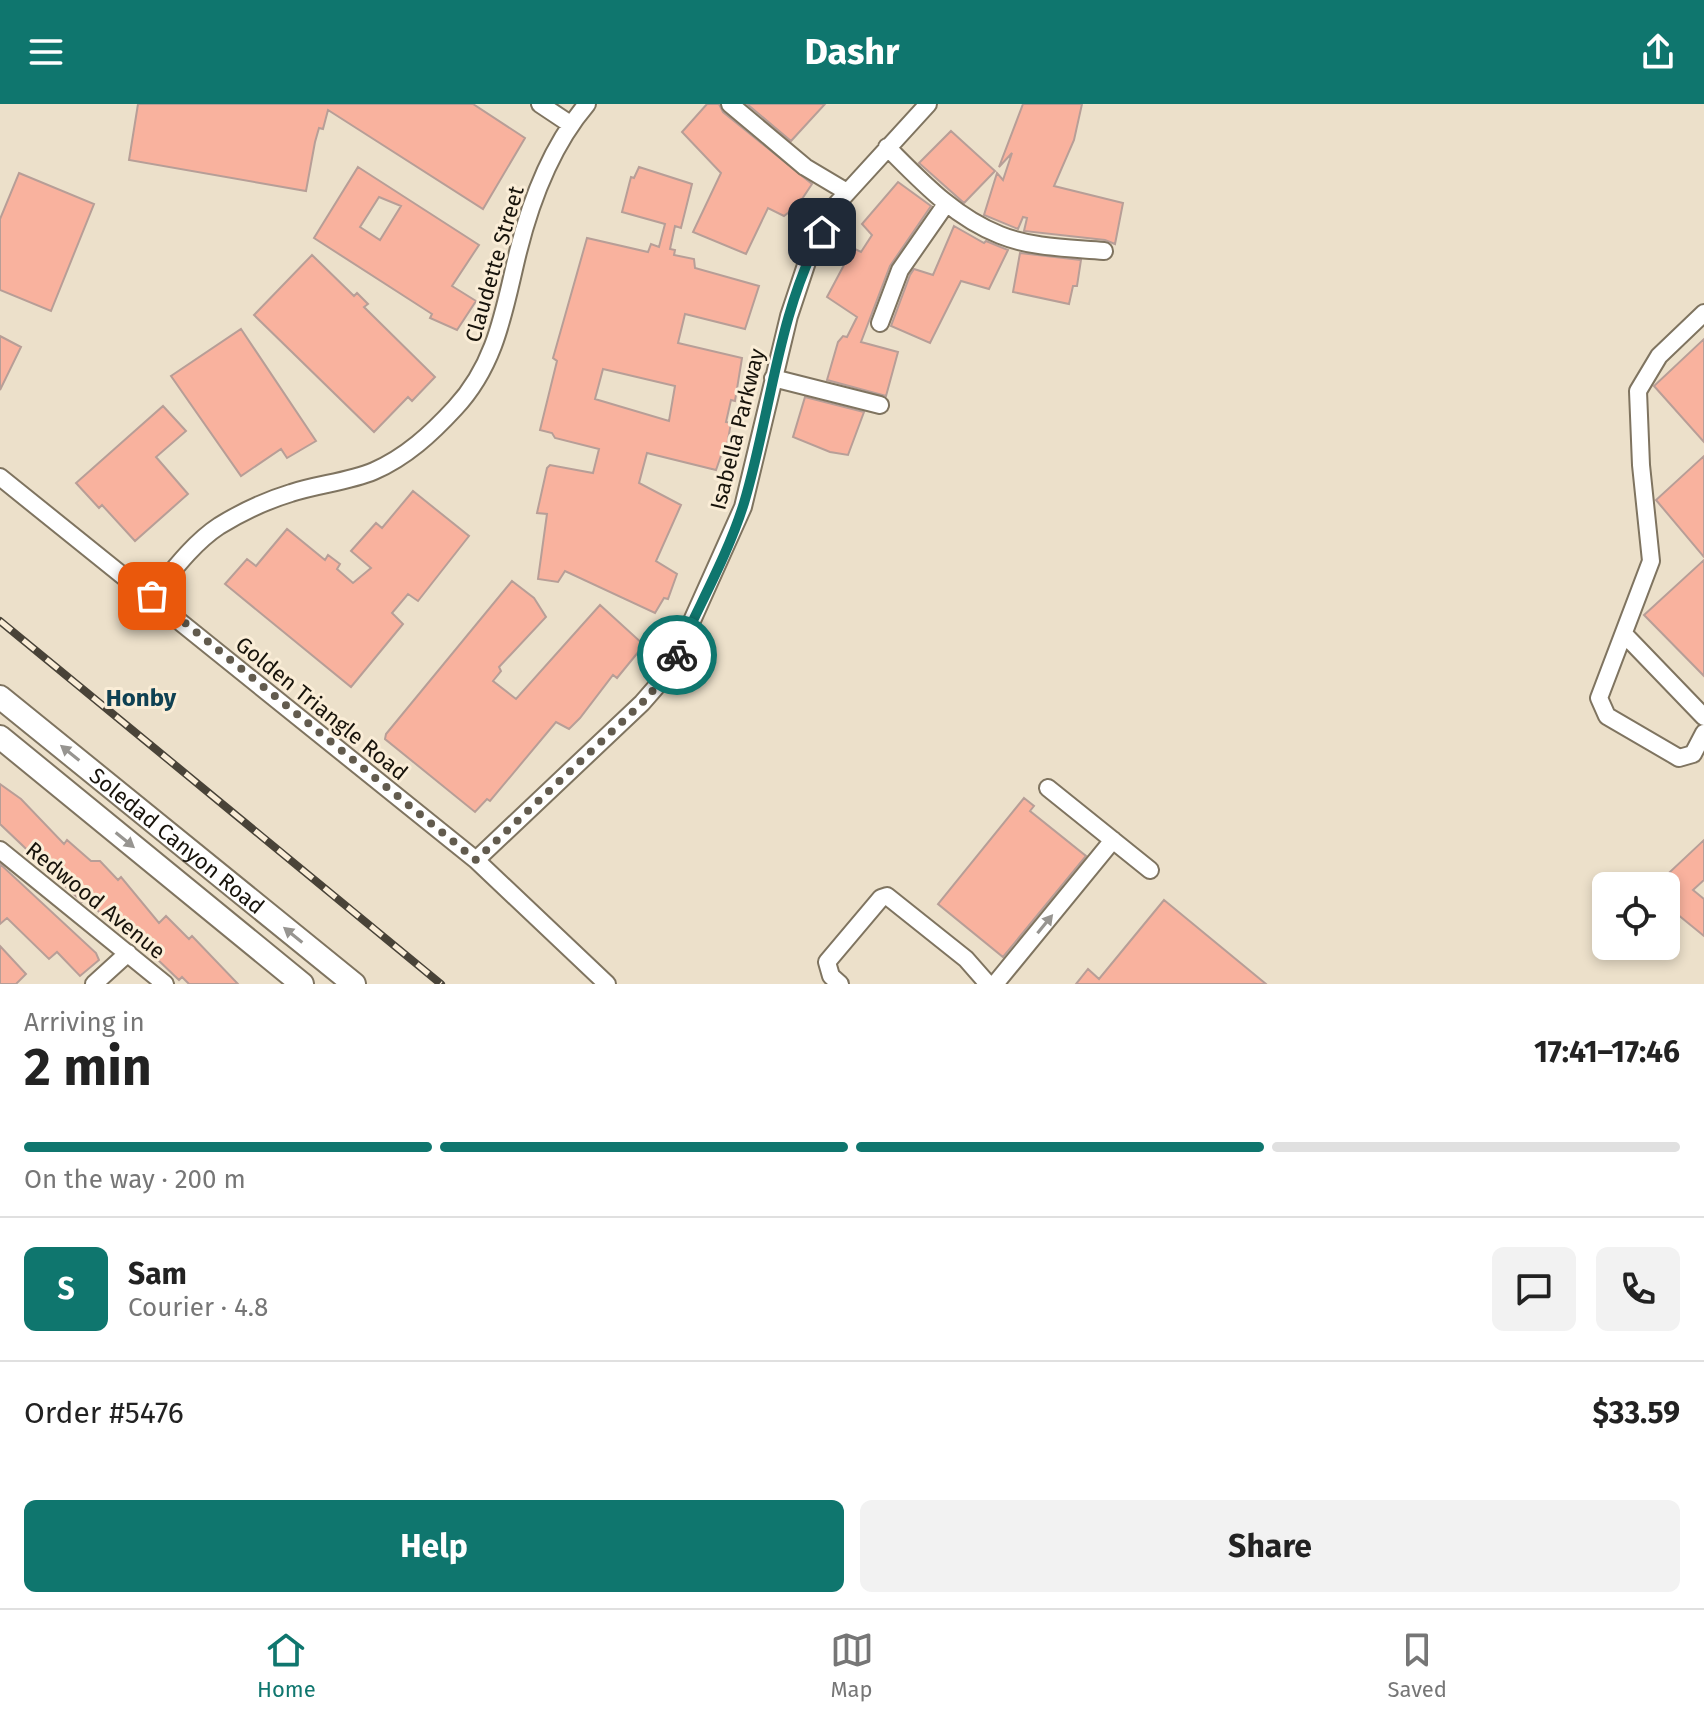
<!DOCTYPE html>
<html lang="en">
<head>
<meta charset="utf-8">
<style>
  body { margin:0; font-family:"Fira Sans",sans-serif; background:#f2f2f2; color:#222; height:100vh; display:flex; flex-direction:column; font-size:30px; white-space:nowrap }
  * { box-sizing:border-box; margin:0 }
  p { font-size:26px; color:#767676 }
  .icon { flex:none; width:44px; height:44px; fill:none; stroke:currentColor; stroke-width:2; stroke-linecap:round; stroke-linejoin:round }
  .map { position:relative; height:880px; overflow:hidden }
  .drawer { display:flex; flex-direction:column; background:#fff; flex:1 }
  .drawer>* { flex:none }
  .tools { position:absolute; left:1592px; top:768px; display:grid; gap:16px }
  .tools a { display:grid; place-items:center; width:88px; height:88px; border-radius:12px; background:#fff; box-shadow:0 4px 12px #0003; font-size:40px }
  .pin { position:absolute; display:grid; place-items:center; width:68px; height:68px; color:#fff; margin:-34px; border-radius:16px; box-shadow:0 4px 12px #0006 }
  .courier { position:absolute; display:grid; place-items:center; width:80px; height:80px; margin:-40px; border:6px solid #0f766e; border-radius:50%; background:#fff; color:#222; box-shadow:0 2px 10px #0007 }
  .summary em { font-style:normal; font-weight:700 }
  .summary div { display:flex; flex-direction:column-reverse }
  .summary { display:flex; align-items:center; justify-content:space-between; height:136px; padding:0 24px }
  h1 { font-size:52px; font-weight:700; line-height:60px }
  .bar { display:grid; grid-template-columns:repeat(4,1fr); gap:12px 8px; align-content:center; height:96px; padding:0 24px }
  .bar i { height:10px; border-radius:6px; background:#e0e0e0 }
  .bar .current { background:#0f766e }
  .bar p { grid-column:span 4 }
  .line { display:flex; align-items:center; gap:20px; padding:0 24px; border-top:2px solid #e0e0e0 }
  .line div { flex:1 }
  .round { display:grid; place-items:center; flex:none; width:84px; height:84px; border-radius:12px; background:#f2f2f2 }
  .action { display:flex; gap:16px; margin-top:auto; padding:16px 24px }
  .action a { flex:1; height:92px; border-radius:12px; background:#0f766e; color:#fff; font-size:32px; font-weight:700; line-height:92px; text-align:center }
  .action a+a { background:#f2f2f2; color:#222 }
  header { display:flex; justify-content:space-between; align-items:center; height:104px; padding:0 24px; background:#0f766e; color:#fff; font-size:36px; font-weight:700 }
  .menu { display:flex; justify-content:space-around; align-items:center; height:112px; border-top:2px solid #e0e0e0; background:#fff; font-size:22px; color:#767676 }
  .menu a { display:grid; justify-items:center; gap:4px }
  .menu .current { color:#0f766e }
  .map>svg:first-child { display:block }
  .building { fill:#f9b29e; stroke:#b79e97; stroke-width:2; fill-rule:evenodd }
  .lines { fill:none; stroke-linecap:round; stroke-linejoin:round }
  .minor-casing { stroke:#7f7460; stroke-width:20 }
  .major-casing { stroke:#7f7460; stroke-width:26 }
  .minor { stroke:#fff; stroke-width:16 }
  .major { stroke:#fff; stroke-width:22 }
  .rail-casing { stroke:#494338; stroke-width:8 }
  .rail { stroke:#faedd7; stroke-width:5; stroke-dasharray:15; stroke-linecap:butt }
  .oneway { fill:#979591 }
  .done { stroke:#625b4e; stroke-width:8; stroke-dasharray:0 14.4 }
  .route { stroke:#0f766e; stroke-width:10 }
  .labels { text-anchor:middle; stroke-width:6; stroke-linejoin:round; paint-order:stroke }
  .street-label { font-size:22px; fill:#17130b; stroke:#faedd7 }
  .neighbourhood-label { font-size:24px; font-weight:bold; fill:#0f4153; stroke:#faedd7 }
</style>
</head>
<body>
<header><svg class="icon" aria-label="menu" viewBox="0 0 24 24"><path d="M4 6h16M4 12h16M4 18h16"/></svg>Dashr<svg class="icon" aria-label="share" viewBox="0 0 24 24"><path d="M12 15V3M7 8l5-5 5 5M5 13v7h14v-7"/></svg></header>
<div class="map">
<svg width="1704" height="880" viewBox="0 0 1704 880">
  <rect width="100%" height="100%" fill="#ece0ca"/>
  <path class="building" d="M138,0h335l52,34 -42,71 -155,-99 -5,19 -4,-1 -4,14 -9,49 -177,-31z
    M707,0h12l4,8 89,72 -14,21 -14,11 -16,-8 -22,46 -53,-22 28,-59 -39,-41z
    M747,0h78l-34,37z
    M1023,0h59l-8,36 -20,46 69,17 -8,41 -10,-4 -81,-9 3,-13 -4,-1 -5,12 -34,-14 13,-42 6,7 9,-27 -13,14z
    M951,27l44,40 -31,32 -45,-40z
    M358,63l121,78 -27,41 24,15 -19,29 -27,-12 2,-4 -118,-76zM379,93l22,9 -21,34 -20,-13z
    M639,63l53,17 -11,44 -6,-2 -5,23 5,1 -1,5 20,4 1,9 64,18 -14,43 -60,-15 -7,29 64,15 -7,43 -4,-1 -5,22 5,1 -5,28 -3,-1 -7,20 -69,-17 -8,30 42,22 -25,56 21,13 -9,25 -4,-1 -9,15 -90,-42 -7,11 -20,-3 9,-65 -10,-1 10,-45 3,-3 43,8 6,-24 -44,-11 -3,-5 -12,-3 17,-69 -4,-3 34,-120 61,14 3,-8 8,3 6,-23 -43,-12 9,-35 3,1zM603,265l72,17 -6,35 -74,-22z
    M19,69l75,31 -43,107 -51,-21v-71z
    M898,78l33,24 -41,60 -29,76 37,10 -12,44 -59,-16 11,-38 5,-6 4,1 10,-20 -30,-20 26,-49 8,4 11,-17 -10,-11z
    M954,122l30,17 2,-2 22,9 -19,39 -28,-8 -31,62 -39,-17 19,-51 4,-6 19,6z
    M1020,149l61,7 -4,26h-4l-4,18 -56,-12z
    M312,151l42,41 3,-3 11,11 -4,3 71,70 -23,24 -4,-4 -34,35 -120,-117z
    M241,225l75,112 -29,17 -6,-9 -40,27 -70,-100z
    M0,232l21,11 -21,43z
    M1704,235v103l-50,-56z
    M805,293l59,15 -16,43 -18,-3 -37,-15z
    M163,302l23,25 -30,26 32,37 -53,47 -33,-36 -3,3 -23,-25z
    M1704,352v101l-48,-57z
    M413,387l56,45 -51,65 -10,-7 -16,19 11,11 -52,63 -126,-103 22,-25 9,7 31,-37 38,31 3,-5 12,9 -3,5 16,14 18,-15 -20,-17 25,-28 6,5z
    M1704,456v116l-60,-61z
    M512,477l22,17 12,19 -47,50 2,4 -8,10 23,18 84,-94 44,40 -27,33 -4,-3 -33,43 -11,11 -13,-7 -66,79 -3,-2 -12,13 -90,-73 1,-5z
    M0,680l21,15 43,45 3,-4 24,21h9l18,19 3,-3 38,46 7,-7 23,23 3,-3 46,48h-49l-7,-7 -3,3 -73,-70 -5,4 -14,-15 -5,3 -82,-78z
    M1024,694l10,8 -4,5 56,45 -83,101 -65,-53z
    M1704,736v40l-11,10 11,9v37l-38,-31v-19h-11z
    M0,760l96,89 3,7 -19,16 -23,-24 -8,7 -42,-41 -7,6z
    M1164,796l102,84h-190l12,-15 11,10z
    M0,842l26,28 -10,10h-16z"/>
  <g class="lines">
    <defs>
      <path id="minor" d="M540,0l30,20
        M730,0l75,63 42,25
        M887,43c34,34 67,70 113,88 32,13 70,13 104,16
        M1704,209l-45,43 -21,35 3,74 10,96 -52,137 8,18 72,42 14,-4 11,-21
        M880,219l20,-53 46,-66
        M773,274l107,27
        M0,373l476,383 131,124
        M152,492c19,-23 41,-53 67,-70 21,-13 49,-26 72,-33 27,-9 57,-11 83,-22 32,-14 57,-37 81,-63 42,-45 49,-99 63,-156 13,-52 34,-107 69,-148
        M1625,531l79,82
        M1048,684l102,82
        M0,746l165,134
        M476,756l166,-157 27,-31 74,-165 46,-191 20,-60 25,-49 94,-103
        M94,880l34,-31
        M840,880l-9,-8 -4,-14 54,-64 6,-2 79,63 22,25
        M995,880l118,-144"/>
      <g id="major">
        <path id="s1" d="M0,593l354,287"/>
        <path d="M0,633l302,247"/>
      </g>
    </defs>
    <use href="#minor" class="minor-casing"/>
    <use href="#major" class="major-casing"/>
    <use href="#minor" class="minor"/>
    <use href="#major" class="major"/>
    <defs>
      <path id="rail" d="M0,517l441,363"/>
    </defs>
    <use href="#rail" class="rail-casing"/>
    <use href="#rail" class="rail"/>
  </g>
  <defs><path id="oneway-solid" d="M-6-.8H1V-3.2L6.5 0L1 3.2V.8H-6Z" transform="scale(2)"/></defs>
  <g class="oneway">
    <use href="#oneway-solid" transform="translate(70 649) rotate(-141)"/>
    <use href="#oneway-solid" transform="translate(125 736) rotate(39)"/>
    <use href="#oneway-solid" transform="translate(1045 820) rotate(-51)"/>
    <use href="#oneway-solid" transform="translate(293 831) rotate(-141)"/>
  </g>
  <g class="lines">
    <path class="done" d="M152,492l324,264 166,-157 27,-31 8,-17"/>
    <path class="route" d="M677,551c22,-50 51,-100 67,-152 27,-90 33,-187 78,-271"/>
  </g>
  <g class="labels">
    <g class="street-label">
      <text transform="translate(494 160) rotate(-74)" y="8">Claudette Street</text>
      <text transform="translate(737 325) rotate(-76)" y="8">Isabella Parkway</text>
      <text transform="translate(322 604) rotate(39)" y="8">Golden Triangle Road</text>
      <text dy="8" stroke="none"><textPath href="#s1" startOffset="228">Soledad Canyon Road</textPath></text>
      <text transform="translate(96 796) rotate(39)" y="8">Redwood Avenue</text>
    </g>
    <g class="neighbourhood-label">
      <text x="141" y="602">Honby</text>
    </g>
  </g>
</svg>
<div class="tools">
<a><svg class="icon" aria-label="locate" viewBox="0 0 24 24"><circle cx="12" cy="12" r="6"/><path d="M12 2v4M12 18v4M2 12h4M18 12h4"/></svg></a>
</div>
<div class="pin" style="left:152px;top:492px;background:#ea580c"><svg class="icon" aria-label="bag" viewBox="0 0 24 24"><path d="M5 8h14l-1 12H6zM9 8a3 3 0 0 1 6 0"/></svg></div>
<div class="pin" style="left:822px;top:128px;background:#1f2937"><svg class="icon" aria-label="home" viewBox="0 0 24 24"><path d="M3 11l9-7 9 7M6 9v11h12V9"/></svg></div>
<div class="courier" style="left:677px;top:551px"><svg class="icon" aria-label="bike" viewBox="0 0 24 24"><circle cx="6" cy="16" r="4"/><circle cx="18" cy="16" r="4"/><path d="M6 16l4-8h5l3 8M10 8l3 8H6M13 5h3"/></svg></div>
</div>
<section class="drawer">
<div class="summary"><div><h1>2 min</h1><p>Arriving in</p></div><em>17:41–17:46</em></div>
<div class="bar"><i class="current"></i><i class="current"></i><i class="current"></i><i></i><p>On the way · 200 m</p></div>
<div class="line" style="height:144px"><b class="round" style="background:#0f766e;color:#fff">S</b><div><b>Sam</b><p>Courier · 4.8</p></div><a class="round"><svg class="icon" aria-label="chat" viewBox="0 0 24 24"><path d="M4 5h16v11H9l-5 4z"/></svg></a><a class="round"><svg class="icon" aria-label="phone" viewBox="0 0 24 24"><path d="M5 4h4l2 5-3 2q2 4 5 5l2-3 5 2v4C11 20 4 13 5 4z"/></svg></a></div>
<div class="line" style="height:104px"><div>Order #5476</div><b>$33.59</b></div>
<div class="action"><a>Help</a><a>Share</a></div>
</section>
<nav class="menu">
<a class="current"><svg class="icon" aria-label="home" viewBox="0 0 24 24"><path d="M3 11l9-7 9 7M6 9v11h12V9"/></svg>Home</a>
<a><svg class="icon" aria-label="map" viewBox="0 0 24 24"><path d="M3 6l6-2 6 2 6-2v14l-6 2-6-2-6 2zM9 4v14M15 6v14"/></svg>Map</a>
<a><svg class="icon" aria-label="saved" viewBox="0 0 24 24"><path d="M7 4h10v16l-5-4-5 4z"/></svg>Saved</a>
</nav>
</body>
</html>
